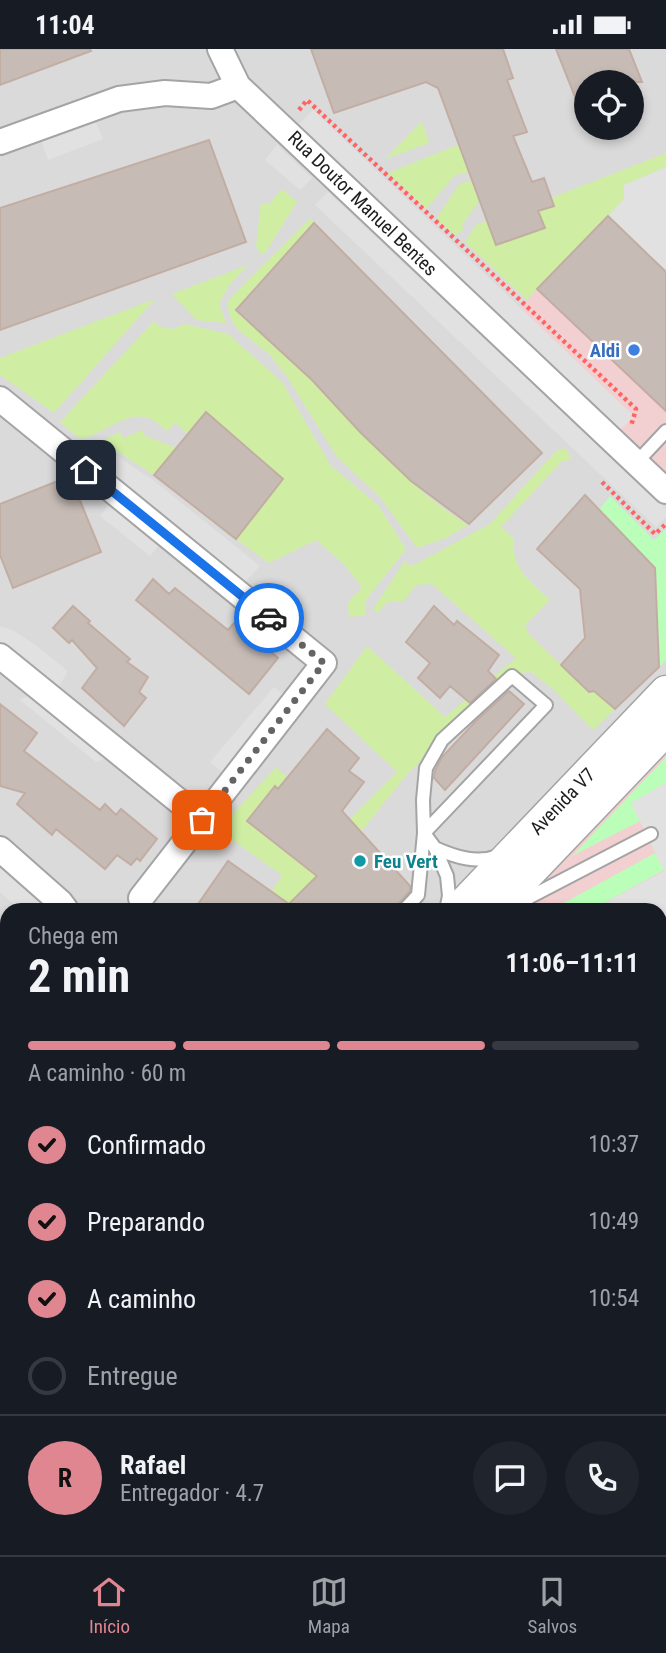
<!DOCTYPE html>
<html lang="pt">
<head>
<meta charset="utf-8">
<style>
  body { margin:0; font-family:"Roboto Condensed",sans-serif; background:#20242c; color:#f1f3f6; height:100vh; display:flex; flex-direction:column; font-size:26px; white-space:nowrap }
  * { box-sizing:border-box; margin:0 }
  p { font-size:23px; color:#9ea1a6 }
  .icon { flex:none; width:38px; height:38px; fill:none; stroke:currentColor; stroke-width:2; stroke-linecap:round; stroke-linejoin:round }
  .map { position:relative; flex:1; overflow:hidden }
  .side { position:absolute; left:0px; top:854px; width:667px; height:653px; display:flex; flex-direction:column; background:#171b24; border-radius:21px 21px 0 0; box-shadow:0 4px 10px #0003 }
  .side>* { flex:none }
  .controls { position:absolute; left:574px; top:21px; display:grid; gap:14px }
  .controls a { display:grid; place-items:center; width:70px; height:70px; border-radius:50%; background:#171b24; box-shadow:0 4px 10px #0003; font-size:35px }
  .pin { position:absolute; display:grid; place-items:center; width:60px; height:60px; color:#fff; margin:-30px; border-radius:14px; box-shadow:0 4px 10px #0006 }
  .courier { position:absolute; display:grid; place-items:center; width:70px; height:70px; margin:-35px; border:5px solid #1a73e8; border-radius:50%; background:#fff; color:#222; box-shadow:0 2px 9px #0007 }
  .head em { font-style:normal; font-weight:700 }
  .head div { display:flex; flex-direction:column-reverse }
  .head { display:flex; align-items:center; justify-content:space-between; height:119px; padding:0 28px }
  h1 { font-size:46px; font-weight:700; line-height:52px }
  .bar { display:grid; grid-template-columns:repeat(4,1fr); gap:10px 7px; align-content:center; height:84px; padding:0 28px }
  .bar i { height:9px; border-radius:5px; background:#363941 }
  .bar .selected { background:#df8690 }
  .bar p { grid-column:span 4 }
  .line { display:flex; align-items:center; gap:18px; padding:0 28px; border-top:2px solid #363941 }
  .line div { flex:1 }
  .round { display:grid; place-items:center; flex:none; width:74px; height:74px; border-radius:37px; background:#20242c }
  ol { padding:0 28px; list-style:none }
  li { display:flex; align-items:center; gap:21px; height:77px }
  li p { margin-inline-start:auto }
  li .icon { padding:7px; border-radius:50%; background:#df8690; color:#111; stroke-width:4 }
  li:last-child { color:#9ea1a6 }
  li i { width:38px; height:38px; border:4px solid #363941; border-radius:50% }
  .status { display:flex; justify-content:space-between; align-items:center; height:49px; padding:0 35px; background:#171b24; direction:ltr }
  .status svg { height:19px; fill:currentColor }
  .dock { display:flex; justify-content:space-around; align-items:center; height:98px; border-top:2px solid #363941; background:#171b24; font-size:19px; color:#9ea1a6 }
  .dock a { display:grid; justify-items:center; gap:4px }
  .dock .selected { color:#df8690 }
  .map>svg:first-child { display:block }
  .residential { fill:#dbdada; fill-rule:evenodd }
  .commercial { fill:#f2cfd1 }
  .education { fill:#fffbdb }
  .grass { fill:#cfeea3 }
  .park { fill:#bbfeba }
  .parking { fill:#e1e1e1 }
  .building { fill:#c7bbb5; stroke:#c2ada3; stroke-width:2 }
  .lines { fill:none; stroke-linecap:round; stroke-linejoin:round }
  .service-casing { stroke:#a4a4a4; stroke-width:16 }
  .minor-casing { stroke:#a4a4a4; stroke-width:28 }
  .tertiary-casing { stroke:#a4a4a4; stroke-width:35 }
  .secondary-casing { stroke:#767800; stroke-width:38 }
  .path { stroke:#ff6463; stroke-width:4.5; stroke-dasharray:3.5 3.5; stroke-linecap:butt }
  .service { stroke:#fff; stroke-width:12 }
  .minor { stroke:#fff; stroke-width:24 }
  .tertiary { stroke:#fff; stroke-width:32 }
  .secondary { stroke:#fefbb0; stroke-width:35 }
  .done { stroke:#666462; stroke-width:7; stroke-dasharray:0 12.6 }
  .route { stroke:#1a73e8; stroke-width:9 }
  .shop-dot { fill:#3f7fe0; stroke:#fff; stroke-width:2.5 }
  .culture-dot { fill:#0f9aa8; stroke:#fff; stroke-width:2.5 }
  .labels { text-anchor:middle; stroke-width:5; stroke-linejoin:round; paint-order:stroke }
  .street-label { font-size:19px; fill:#1d1d1d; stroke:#fff }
  .shop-label { font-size:19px; font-weight:bold; fill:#366cbe; stroke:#fff; text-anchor:end }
  .culture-label { font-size:19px; font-weight:bold; fill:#0d838f; stroke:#fff; text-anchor:start }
</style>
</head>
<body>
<div class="status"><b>11:04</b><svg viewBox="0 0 49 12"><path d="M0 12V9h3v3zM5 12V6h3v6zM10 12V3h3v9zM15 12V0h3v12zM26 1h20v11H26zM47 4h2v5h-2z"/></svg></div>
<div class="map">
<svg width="666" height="1506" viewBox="0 0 666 1506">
  <rect width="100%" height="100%" fill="#efe9e2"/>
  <path class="residential" d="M0,0h666v1029l-6,2v-170h-653v446l-7,1zM586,33h46v46h-46z
    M7,1409v91h533l5,6h-545v-96z"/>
  <path class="commercial" d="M666,118v324l-168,-160 126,-132z
    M666,680v291l-6,4v-114h-167z
    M666,1088v418h-121l-5,-6h120v-409z"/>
  <path class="education" d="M403,1500h93l4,6h-90z"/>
  <path class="grass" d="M422,72l7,22 -44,16z
    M460,95l10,28 -15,3 -29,34 -38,-36z
    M666,104v14l-42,18v14l-97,101 -62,-58 12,-18 10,-3 9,24 49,-17 -7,-17 16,-5 -3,-8z
    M473,132l7,19 -18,25 2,5 -9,5 -19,-16 24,-36z
    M282,140l15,13 -32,51 -4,1 -5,-7 5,-45 7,3z
    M310,170l4,4 -78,88c25,22 51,45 75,68 51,50 95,108 157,146l-22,13 -29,10 -38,-52 -42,-39 -50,-80 -18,-23 -32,-25 -6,-10 -4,-15 5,-8z
    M248,216l-18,19 -11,20 7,19 -30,-3 -24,-26z
    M155,250l-101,114 -54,-38v-17z
    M154,272l7,6 12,2 12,-5 43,10 54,48 49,84 47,39 28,44 -40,51 -1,15 -16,2 -1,-14 14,-16 -18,-23 -28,-24 -47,23 -33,-24 46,-60 -75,-67 -19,22 -12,-11 -10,8c-29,-34 -55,1 -86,8l-20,-17z
    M143,381l2,6 32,12 -23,27 -53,-34 19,-9 4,6z
    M563,399l5,3 3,8 -10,3 -60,65 13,12c-3,31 16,41 36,61l-24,24 1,8 62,60 5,-1 21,18 -22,21 -39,-40 -24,-19 -18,5 -105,98 -46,58 -78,78h-22l21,-35 -64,-45 58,-63 66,60 55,-55 -72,-68 42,-58 78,71 71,-59 -84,-74 -16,1 -12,16 -17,1 -9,11 -5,-4 31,-47 8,4 78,-42 66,-73z"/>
  <path class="park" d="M610,447l44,44 12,-11v131l-7,7 -4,-99 -56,-58z
    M666,708v26l-35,20 9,18 -68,35z
    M655,804l9,17 -73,40h-40z"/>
  <path class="parking" d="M313,61l321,306 -14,14 -321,-306z
    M95,71l8,19 -55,21 -7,-19z
    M277,96l35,33 -12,12 -35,-30z
    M666,118v105l-58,-56 16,-17v-14z
    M328,143l338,317v8l-10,10 -341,-322z
    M102,397l51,34 107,86 -15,16 -160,-131z
    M111,452l51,40 -12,15 -50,-40z
    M0,577l14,5 20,13 34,27 -10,17 -58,-41z
    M274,638l16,13 -63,76 -17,-14z
    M30,646l80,62 -14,5 -76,-62z
    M666,734v231l-6,3v-107h-69l73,-39 -33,-68z
    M0,811l52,50h-32l-20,-18z"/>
  <path class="building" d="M0,0h90l1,2 -91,34z
    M311,0h192l10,29 -6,2 20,52 -14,4 19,46 12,-4 10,28 -16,5 7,17 -49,17 -58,-157 -12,-6 -92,31z
    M556,0h73l13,33h-56l-1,40z
    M209,91l37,102 -246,88v-122z
    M608,167l58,56v139l-129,-122z
    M314,174l228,230 -73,71 -58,-43 -50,-48 -49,-53 -76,-70z
    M206,363l77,67 -47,60 -82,-64z
    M70,427l31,76 -88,36 -13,-33v-51z
    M585,446l70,73 4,99 -44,42 -21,-18 -5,1 -28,-27 24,-27 -5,-49 -43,-40z
    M153,530l16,15 6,-6 53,42 7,-8 43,36 -29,36 -113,-94z
    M73,557l17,15 -2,2 42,36 -3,3 21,15 -9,15 7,6 -22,28 -42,-38 15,-20 -25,-28 -3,3 -16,-15z
    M434,557l20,19 3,-4 42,34 -11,16 8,8 -26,24 -20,-17 -10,12 -22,-20 12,-15 -24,-21z
    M509,642l15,13 -79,86 -11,-12 1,-7 7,-14 35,-37z
    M0,655l37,29 -13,18 76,59 5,-6 11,11 5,-6 36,30 -17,22 -3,-3 -6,7 -14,-10 -12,14 -49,-40 -4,6 -35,-31 8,-11 -25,-7z
    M327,680l32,29 -10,13 15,11 -22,29 68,75v5l-12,13 -3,6h-201l34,-49 61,43 28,-28 -70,-55 28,-35 3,3z"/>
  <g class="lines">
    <defs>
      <path id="service" d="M636,414l30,-32
        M435,799c20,9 42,16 63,8
        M404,861l14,-15 6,-62 122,-128 -34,-29 -70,64 -16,28 -3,32 1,33 11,15 12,28 2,20 -3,14
        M510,861l20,-13 121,-63"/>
      <path id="minor" d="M220,0l18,37
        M0,93l119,-43 46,-6 46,3 27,-10 428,405
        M0,350l324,264 -183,235
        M0,607l202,164
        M0,800l60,53 6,8"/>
      <path id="tertiary" d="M458,861l208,-218
        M493,861l173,-181
        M540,1500l5,6"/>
      <path id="secondary" d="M660,1058l6,-3
        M660,1091l6,-3
        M0,1344l7,-2
        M0,1376l7,-2"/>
    </defs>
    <use href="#service" class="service-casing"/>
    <use href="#minor" class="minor-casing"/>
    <use href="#tertiary" class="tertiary-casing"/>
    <use href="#secondary" class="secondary-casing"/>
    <path class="path" d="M299,61l8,-10 329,309 -5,17
      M602,433l53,52 11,-10
      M660,971l6,-3
      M660,1161l6,-3"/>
    <use href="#service" class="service"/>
    <use href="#minor" class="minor"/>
    <use href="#tertiary" class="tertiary"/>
    <use href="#secondary" class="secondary"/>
  </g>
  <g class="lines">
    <path class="done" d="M202,771l122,-157 -55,-45"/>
    <path class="route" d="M86,421l183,148"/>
  </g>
  <circle class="shop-dot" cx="634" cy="301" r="7"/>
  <circle class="culture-dot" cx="360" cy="812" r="7"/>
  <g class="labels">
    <g class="street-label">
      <text transform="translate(363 154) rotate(44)" y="7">Rua Doutor Manuel Bentes</text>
      <text transform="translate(562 752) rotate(-46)" y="7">Avenida V7</text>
    </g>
    <g class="shop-label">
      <text x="620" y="308">Aldi</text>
    </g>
    <g class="culture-label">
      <text x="374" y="819">Feu Vert</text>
    </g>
  </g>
</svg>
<div class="controls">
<a><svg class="icon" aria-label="locate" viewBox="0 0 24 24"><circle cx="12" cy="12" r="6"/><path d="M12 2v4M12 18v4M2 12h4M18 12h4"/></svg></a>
</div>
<div class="pin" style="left:202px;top:771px;background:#ea580c"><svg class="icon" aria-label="bag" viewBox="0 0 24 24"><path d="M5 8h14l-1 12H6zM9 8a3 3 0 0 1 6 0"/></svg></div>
<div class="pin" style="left:86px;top:421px;background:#1f2937"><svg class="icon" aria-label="home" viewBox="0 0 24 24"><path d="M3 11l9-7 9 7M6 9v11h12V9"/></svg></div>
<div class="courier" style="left:269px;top:569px"><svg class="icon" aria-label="car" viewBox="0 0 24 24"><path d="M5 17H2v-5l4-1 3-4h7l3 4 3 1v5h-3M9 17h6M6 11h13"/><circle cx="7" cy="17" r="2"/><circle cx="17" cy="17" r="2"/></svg></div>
<section class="side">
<div class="head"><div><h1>2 min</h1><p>Chega em</p></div><em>11:06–11:11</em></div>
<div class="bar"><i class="selected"></i><i class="selected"></i><i class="selected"></i><i></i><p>A caminho · 60 m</p></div>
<ol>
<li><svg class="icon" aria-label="check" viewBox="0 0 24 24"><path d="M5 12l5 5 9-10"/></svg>Confirmado<p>10:37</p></li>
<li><svg class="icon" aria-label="check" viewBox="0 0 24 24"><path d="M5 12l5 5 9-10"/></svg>Preparando<p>10:49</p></li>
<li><svg class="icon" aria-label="check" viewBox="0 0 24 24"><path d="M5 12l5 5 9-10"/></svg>A caminho<p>10:54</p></li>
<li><i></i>Entregue</li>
</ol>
<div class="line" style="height:126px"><b class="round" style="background:#df8690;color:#111">R</b><div><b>Rafael</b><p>Entregador · 4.7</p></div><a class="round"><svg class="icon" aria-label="chat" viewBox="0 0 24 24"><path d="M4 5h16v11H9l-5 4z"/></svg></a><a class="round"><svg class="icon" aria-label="phone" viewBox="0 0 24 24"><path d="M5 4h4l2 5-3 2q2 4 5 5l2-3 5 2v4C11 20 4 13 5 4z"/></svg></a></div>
</section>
</div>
<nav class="dock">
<a class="selected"><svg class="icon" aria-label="home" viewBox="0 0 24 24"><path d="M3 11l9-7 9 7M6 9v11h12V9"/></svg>Início</a>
<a><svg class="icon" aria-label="map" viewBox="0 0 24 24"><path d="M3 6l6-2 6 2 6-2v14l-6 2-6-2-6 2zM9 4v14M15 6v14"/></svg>Mapa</a>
<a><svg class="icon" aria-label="saved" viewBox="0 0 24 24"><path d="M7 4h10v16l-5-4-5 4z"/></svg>Salvos</a>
</nav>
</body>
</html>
